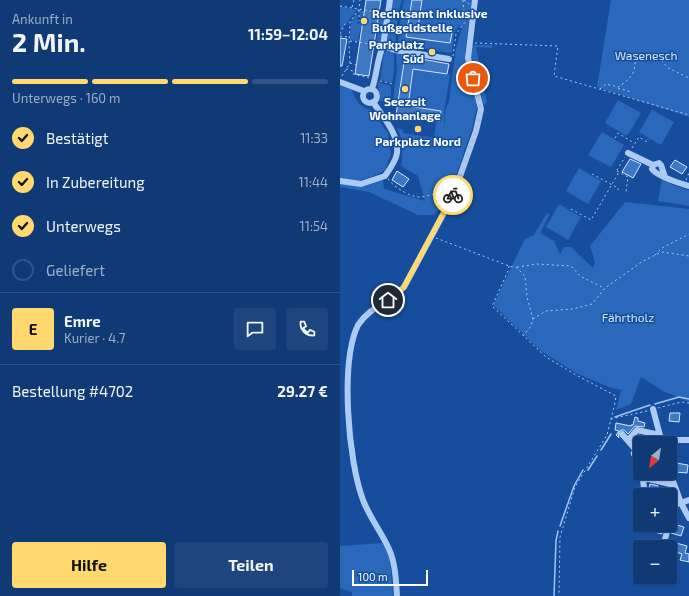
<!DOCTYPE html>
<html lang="de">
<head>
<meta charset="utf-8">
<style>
  body { margin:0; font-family:"Exo 2",sans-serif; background:#1e457e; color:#f1f3f6; height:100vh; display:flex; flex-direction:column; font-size:15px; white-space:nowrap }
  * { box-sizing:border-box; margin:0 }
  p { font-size:13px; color:#9cadc5 }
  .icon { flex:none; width:22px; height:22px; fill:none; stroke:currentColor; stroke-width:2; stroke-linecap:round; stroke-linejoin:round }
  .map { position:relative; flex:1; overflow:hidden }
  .details { display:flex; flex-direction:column; background:#103a76; width:340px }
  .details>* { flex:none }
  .needle { width:26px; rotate:210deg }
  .buttons { position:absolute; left:293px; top:436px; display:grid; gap:8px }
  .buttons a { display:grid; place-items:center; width:44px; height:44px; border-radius:4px; background:#103a76; box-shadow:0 1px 3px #0004,0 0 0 1px #305488; font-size:20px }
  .scale { position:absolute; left:12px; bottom:10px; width:76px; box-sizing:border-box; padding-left:4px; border:2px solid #fff; border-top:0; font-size:11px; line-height:14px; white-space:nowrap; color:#fff; -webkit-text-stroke:3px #164e9d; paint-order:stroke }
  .pin { position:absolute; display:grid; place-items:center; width:34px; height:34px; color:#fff; margin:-17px; border:2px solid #fff; border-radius:50%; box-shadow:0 1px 4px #0007 }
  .courier { position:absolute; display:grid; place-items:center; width:40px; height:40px; margin:-20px; border:3px solid #ffd86e; border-radius:50%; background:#fff; color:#222; box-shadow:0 1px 5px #0007 }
  .summary em { font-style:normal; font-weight:700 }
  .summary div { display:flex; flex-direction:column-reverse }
  .summary { display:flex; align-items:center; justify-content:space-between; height:68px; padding:0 12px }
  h1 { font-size:26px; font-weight:700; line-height:30px }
  .bar { display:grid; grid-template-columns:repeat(4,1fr); gap:6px 4px; align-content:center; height:48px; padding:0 12px }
  .bar i { height:5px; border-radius:3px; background:#305488 }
  .bar .current { background:#ffd86e }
  .bar p { grid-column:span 4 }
  .line { display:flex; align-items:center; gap:10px; padding:0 12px; border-top:1px solid #305488 }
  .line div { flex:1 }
  .round { display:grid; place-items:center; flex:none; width:42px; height:42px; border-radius:4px; background:#1e457e }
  ol { padding:0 12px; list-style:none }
  li { display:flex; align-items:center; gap:12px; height:44px }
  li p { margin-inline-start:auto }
  li .icon { padding:4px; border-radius:50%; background:#ffd86e; color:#111; stroke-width:4 }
  li:last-child { color:#9cadc5 }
  li i { width:22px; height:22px; border:2px solid #305488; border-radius:50% }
  .button { display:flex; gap:8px; margin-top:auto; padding:8px 12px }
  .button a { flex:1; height:46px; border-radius:4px; background:#ffd86e; color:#111; font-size:16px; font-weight:700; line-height:46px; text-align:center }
  .button a+a { background:#1e457e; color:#f1f3f6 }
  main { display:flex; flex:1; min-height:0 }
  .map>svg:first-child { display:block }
  .green { fill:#2968ba }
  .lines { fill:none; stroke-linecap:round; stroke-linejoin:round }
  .stream { stroke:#9fc6f5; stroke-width:1.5 }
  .building { fill:#3e77c3; stroke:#d5e6fd }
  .path { stroke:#accbf3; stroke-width:1; stroke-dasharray:2 3; stroke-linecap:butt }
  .minor { stroke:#accbf3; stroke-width:6 }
  .done { stroke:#adc1dd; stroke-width:4; stroke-dasharray:0 7.2 }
  .route { stroke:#ffd86e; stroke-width:5 }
  .poi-dot { fill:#ffd86e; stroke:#164e9d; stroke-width:1.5 }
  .labels { text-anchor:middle; stroke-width:3; stroke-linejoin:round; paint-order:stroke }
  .poi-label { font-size:12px; font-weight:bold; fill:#fff; stroke:#164e9d }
  .park-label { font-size:12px; fill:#d5e6fd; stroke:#164e9d }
</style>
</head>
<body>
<main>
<section class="details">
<div class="summary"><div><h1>2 Min.</h1><p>Ankunft in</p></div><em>11:59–12:04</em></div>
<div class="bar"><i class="current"></i><i class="current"></i><i class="current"></i><i></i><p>Unterwegs · 160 m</p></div>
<ol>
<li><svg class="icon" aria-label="check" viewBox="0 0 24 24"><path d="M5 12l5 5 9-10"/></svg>Bestätigt<p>11:33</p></li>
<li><svg class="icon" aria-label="check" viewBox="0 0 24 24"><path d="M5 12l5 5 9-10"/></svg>In Zubereitung<p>11:44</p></li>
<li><svg class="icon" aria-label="check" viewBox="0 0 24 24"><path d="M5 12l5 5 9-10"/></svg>Unterwegs<p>11:54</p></li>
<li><i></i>Geliefert</li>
</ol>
<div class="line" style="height:72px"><b class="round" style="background:#ffd86e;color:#111">E</b><div><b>Emre</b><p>Kurier · 4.7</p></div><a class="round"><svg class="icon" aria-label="chat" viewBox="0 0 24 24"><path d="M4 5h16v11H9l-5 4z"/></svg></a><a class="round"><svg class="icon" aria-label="phone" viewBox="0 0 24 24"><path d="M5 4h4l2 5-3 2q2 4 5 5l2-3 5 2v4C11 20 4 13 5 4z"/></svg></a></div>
<div class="line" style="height:52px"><div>Bestellung #4702</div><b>29.27 €</b></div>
<div class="button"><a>Hilfe</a><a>Teilen</a></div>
</section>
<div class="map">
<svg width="349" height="596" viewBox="0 0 349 596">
  <rect width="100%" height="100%" fill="#164e9d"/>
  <path class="green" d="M53,0h9l-4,13 -3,35 -8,-3v-3z
    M64,0h8l-5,37 43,6 1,-10 -33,-5 4,-28h50l-7,52 12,55 -5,22 -24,70 -14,16h-16l-49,-23 -29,-5v-101l12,4c2,9 9,18 19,20l17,23 3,21 -6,16 -11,6 -16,5 6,4 19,-5 1,9 41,12 -7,-25 -17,-10c2,-13 3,-25 -4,-38l6,2v3l31,5 2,-17 4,1 1,-11 -33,-5 5,-37 37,6 -6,37 1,17v-18l4,-10 7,-53 6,-20 -3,-2 -5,7 -2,19 -3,1 -33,-6v2l-13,-2 -1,2 -5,-1c3,-16 3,-32 7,-48z
    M271,0h78v117l-92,-30z
    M0,6l17,4c-6,8 -12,13 -17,22z
    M19,10l27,5 -5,30 -7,-1 2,-2 2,-12h-2l3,-14 -15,-4 -2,4 1,3 -3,-1z
    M17,12l1,12 4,-1 -4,16 1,3 -9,-2v-2l1,-16z
    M131,45h21v3l-16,-1 11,56 -4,2 -12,-46z
    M48,50l6,3v19l-2,11 -12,-3 4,-27z
    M56,53l9,3 -7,48 -4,-1 -1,-5 4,-28z
    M38,82l13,4v16l-11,-1c2,-7 -3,-12 -2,-19z
    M278,100l23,13 -14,23 -22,-13z
    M312,110l22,12 -13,23 -22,-13z
    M262,132l22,13 -13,22 -23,-12z
    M239,168l22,13 -13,23 -22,-13z
    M322,179l11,6 16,5v16l-31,-5z
    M285,202l64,7v193l-26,-11 -22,-14 -10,27 -15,6 5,-20 -12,-3 -33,-14 -35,-22 -48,-46 32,-66 9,-4 13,-22 3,1 -10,19 14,8 6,13 4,-7h7l22,21 2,-6 -5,-16z
    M219,204l22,13 -13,23 -22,-13z
    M42,543l8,14 3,39h-41v-4l-12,-4v-42z"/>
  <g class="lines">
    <path class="stream" d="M315,404l24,-7 10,2
      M275,417l35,-12
      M261,450l10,-16
      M248,470l9,-14
      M220,526l14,-40 9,-16
      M214,596l2,-55 2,-10"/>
  </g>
  <path class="building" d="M26,0h15l-12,76 -14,-2z
    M72,0h10l-4,28 34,5 -2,10 -44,-6z
    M0,38l7,1 -5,27h-2z
    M65,56l44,8 -2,10 -34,-5 -5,37 33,5 -1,10 -44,-6z
    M290,159l11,5 -8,14 -11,-6z
    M335,160l12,7 -5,7 -12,-7z
    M57,171l12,8 -6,8 -11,-7z
    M330,413h10l-1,9 -10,-1z
    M295,417l3,1v3l7,2 -1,4 -9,-1 -7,8 -4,-4h-3l-3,3 1,5 -3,-3 3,-4 -4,-1 1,-7 15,3v-1h2z
    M299,435l6,2v2l-1,4h-4v19l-3,4 -1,-3 1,-8 -5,1 -1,-4 4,1 4,-2v-3l-3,-5z
    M336,463l12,2 -1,8 -12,-1z
    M310,484l8,2 -2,9h-7v-6z
    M333,524l11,3 -3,9 -10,-3z
    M311,525h13l-2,9 -12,-3z
    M329,541l18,5 -2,7 4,1v8l-9,-2 2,-6 -12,-4v-3h-3z"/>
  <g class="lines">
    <path class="path" d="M123,0l1,13 3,5
      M124,0l5,4
      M0,6l43,7
      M12,7l2,-7
      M19,10v11h4
      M0,34l5,-10 4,-2
      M0,36l9,1
      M10,41l27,4
      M135,43l83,3 -4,30 135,39
      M113,56l3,-22 10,-13
      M10,63l6,2
      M6,69l7,2v3l16,4
      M2,76l8,-13 -1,-17 1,-24 9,-13 1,-9
      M40,81l13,3
      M278,88l13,4
      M260,89l6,-5 12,3c5,-3 12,-8 15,-14 3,-7 0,-10 6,-18h18l11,13 21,10
      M275,138l3,-5 16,10
      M292,148l7,-11 8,5 1,-3
      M277,171l11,6 -2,15
      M252,174l26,14v2
      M48,179c6,8 23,19 33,18 9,-1 19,-5 28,-8
      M346,180l3,-7
      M231,209l20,11 27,-46 -1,-4 8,-13
      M96,238l73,28 8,2 8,8 2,21 6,22 -2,7 -8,10
      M315,255l7,-7 27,-14
      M169,266l-1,5 -16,35 54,51 30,18 40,21 -1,7 -8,32 -32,52 -15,50 -1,59
      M177,267l20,-3 34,2 9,10 24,12
      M193,319l13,-8 27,-2 19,-5 13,-16 38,-27 19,-9 27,4
      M318,408l23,-6 8,1
      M271,419l36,-8"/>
    <path class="minor" d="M43,46l12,4 54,9
      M0,82l24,9
      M23 96a7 7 0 1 1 14 0a7 7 0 1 1-14 0Z
      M32,89c5,-14 5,-30 11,-43l7,-46
      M288,153l25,12
      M325,177l-4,-12 -2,-2 -6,2 -1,4c6,8 27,14 37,17
      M0,181l21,3 24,-8c5,-7 11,-15 12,-23 2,-19 -14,-36 -24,-51
      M313,409l9,34
      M282,434l13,15
      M288,440l9,-10 23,5
      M322,440h27
      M302,473l3,22
      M330,473l11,30 8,15
      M303,479h6l25,6
      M330,520l4,-15 15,-5
      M325,539l4,-14
      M57,596c-1,-14 -1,-29 -6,-42 -7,-19 -21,-35 -28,-54 -15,-40 -23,-138 -5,-175 11,-17 32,-24 46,-38l49,-91 23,-65 5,-22 -13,-51 7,-58"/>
  </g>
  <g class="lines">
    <path class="done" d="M113,195l23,-64 5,-23 -8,-30"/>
    <path class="route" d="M48,300l8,-5 8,-8 49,-92"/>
  </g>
  <g class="poi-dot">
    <circle cx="24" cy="21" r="4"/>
    <circle cx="92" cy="52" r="4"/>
    <circle cx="65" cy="89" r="4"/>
    <circle cx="78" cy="129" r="4"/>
  </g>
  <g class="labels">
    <g class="poi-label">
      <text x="32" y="18" text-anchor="start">Rechtsamt inklusive<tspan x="32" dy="14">Bußgeldstelle</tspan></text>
      <text x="84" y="49" text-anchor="end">Parkplatz<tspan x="84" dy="14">Süd</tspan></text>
      <text x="65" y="106">Seezeit<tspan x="65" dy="14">Wohnanlage</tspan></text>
      <text x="78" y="146">Parkplatz Nord</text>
    </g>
    <g class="park-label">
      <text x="306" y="60">Wasenesch</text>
      <text x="288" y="322">Fährtholz</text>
    </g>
  </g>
</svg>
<div class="buttons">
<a><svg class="needle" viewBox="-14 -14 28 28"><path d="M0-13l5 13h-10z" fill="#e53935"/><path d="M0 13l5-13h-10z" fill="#9cadc5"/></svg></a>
<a>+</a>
<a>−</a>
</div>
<div class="scale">100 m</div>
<div class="pin" style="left:133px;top:78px;background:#ea580c"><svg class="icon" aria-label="bag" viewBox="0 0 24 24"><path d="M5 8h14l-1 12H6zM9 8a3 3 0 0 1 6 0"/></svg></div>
<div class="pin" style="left:48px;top:300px;background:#1f2937"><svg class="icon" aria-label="home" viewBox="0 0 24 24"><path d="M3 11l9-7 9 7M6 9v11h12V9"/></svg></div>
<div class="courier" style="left:113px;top:195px"><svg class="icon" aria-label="bike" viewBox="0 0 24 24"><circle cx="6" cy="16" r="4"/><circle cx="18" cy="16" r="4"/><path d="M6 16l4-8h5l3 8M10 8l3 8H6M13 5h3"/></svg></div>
</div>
</main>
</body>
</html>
